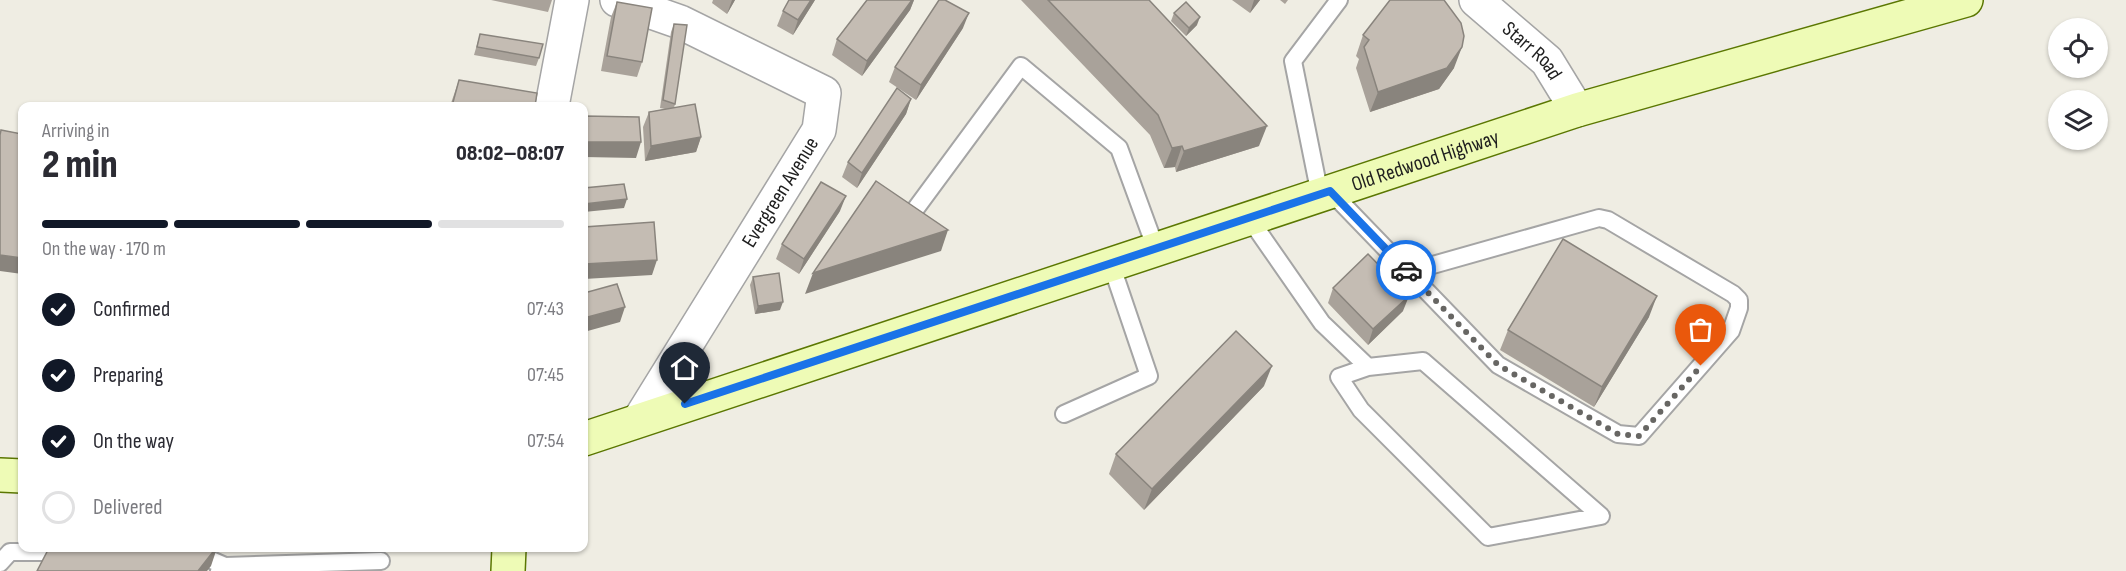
<!DOCTYPE html>
<html lang="en">
<head>
<meta charset="utf-8">
<style>
  body { margin:0; font-family:"Sofia Sans Condensed",sans-serif; background:#f2f2f3; color:#2b2b33; height:100vh; display:flex; flex-direction:column; font-size:22px; white-space:nowrap }
  * { box-sizing:border-box; margin:0 }
  p { font-size:20px; color:#7c7c81 }
  .icon { flex:none; width:33px; height:33px; fill:none; stroke:currentColor; stroke-width:2; stroke-linecap:round; stroke-linejoin:round }
  .map { position:relative; flex:1; overflow:hidden }
  .panel { position:absolute; left:18px; top:102px; width:570px; height:450px; display:flex; flex-direction:column; background:#fff; border-radius:12px; box-shadow:0 2px 4px #0004 }
  .panel>* { flex:none }
  .buttons { position:absolute; left:2048px; top:18px; display:grid; gap:12px }
  .buttons a { display:grid; place-items:center; width:60px; height:60px; border-radius:50%; background:#fff; box-shadow:0 2px 4px #0004; font-size:30px }
  .pin { position:absolute; display:grid; place-items:center; width:51px; height:51px; color:#fff; margin:-62px -26px; border-radius:50% 50% 50% 0; rotate:-45deg; box-shadow:0 0 6px #0007 }
  .pin .icon { rotate:45deg }
  .courier { position:absolute; display:grid; place-items:center; width:60px; height:60px; margin:-30px; border:4px solid #1a73e8; border-radius:50%; background:#fff; color:#222; box-shadow:0 2px 8px #0007 }
  .head em { font-style:normal; font-weight:800 }
  .head div { display:flex; flex-direction:column-reverse }
  .head { display:flex; align-items:center; justify-content:space-between; height:102px; padding:0 24px }
  h1 { font-size:39px; font-weight:800; line-height:45px }
  .bar { display:grid; grid-template-columns:repeat(4,1fr); gap:9px 6px; align-content:center; height:72px; padding:0 24px }
  .bar i { height:8px; border-radius:4px; background:#e1e1e2 }
  .bar .active { background:#111827 }
  .bar p { grid-column:span 4 }
  ol { padding:0 24px; list-style:none }
  li { display:flex; align-items:center; gap:18px; height:66px }
  li p { margin-inline-start:auto }
  li .icon { padding:6px; border-radius:50%; background:#111827; color:#fff; stroke-width:4 }
  li:last-child { color:#7c7c81 }
  li i { width:33px; height:33px; border:3px solid #e1e1e2; border-radius:50% }
  .map>svg:first-child { display:block }
  .lines { fill:none; stroke-linecap:round; stroke-linejoin:round }
  .lane-casing { stroke:#a5a5a5; stroke-width:20 }
  .street-casing { stroke:#a5a5a5; stroke-width:36 }
  .secondary-casing { stroke:#5b7702; stroke-width:36 }
  .lane { stroke:#fff; stroke-width:16 }
  .street { stroke:#fff; stroke-width:33 }
  .secondary { stroke:#eefbb6; stroke-width:33 }
  .wall { fill:#a9a29a }
  .shaded-wall { fill:#89847d }
  .building { fill:#c4bcb3; stroke:#89847d; stroke-width:1.5 }
  .done { stroke:#676663; stroke-width:6; stroke-dasharray:0 10.8 }
  .route { stroke:#1a73e8; stroke-width:8 }
  .labels { text-anchor:middle; stroke-width:5; stroke-linejoin:round; paint-order:stroke }
  .street-label { font-size:21px; fill:#1e1e1e; stroke:#fff }
</style>
</head>
<body>
<div class="map">
<svg width="2126" height="571" viewBox="0 0 2126 571">
  <rect width="100%" height="100%" fill="#efede3"/>
  <g class="lines">
    <defs>
      <path id="lane" d="M1330,191l168,174 120,69 21,2 92,-105 8,-23v-8l-6,-6 -125,-74 -9,-2 -191,54
        M1320,195l-27,-134 46,-61
        M914,211l107,-145 98,82 37,101
        M1249,218l73,105 46,44 55,-6 178,155 -113,21 -127,-127 -22,-33 29,-10
        M1064,414l85,-38 -38,-112
        M193,552l32,14
        M0,563l10,-11h58
        M219,571l6,-5 156,-5"/>
      <g id="street">
        <path d="M617,0l63,22 144,71 -5,37 -179,289"/>
        <path id="s1" d="M1476,0l71,61 30,49"/>
        <path d="M552,106l20,-106"/>
      </g>
      <g id="secondary">
        <path id="s2" d="M584,439l993,-329 389,-110"/>
        <path d="M0,475l22,1"/>
        <path d="M508,571l1,-23"/>
      </g>
    </defs>
    <use href="#lane" class="lane-casing"/>
    <use href="#street" class="street-casing"/>
    <use href="#secondary" class="secondary-casing"/>
    <use href="#lane" class="lane"/>
    <use href="#street" class="street"/>
    <use href="#secondary" class="secondary"/>
  </g>
  <path class="wall" d="M491,0h61l-4,12z
    M713,0h22l-8,14 -15,-11z
    M815,0l-22,35 -16,-9 6,-15z
    M867,0h47l-4,10 -48,66 -30,-21 5,-16z
    M1021,0h128l110,146 -83,26 -1,-5 -11,1 -14,-33z
    M1232,0h28l-10,13z
    M1280,0h8l-3,4z
    M617,2l25,60 -5,15 -36,-6 10,-54z
    M1174,13l23,12 -11,11 -15,-15z
    M674,24l1,80 -1,4 27,29 -5,15 -51,9 -2,-34 6,-15 16,-3 -5,-1 11,-76z
    M963,28l-47,72 -27,-18 6,-15z
    M480,34l59,24 -3,8 -62,-11z
    M1363,35l91,33 -15,21 -69,23 -14,-44 3,-9 -3,-3z
    M459,80l76,26h-85z
    M911,99l-5,15 -49,74 -15,-11 6,-15z
    M840,211l-41,63 -23,-15 6,-15z
    M753,277l27,33 -25,4 -5,-29z
    M1333,288l70,23 -35,34 -40,-42z
    M1649,317l-55,90 -94,-57 8,-20z
    M1264,386l-120,124 -35,-36 7,-20z"/>
  <path class="shaded-wall" d="M732,0h3l-8,14z
    M811,0h4l-22,35 5,-15z
    M912,0h2l-4,10 -48,66 5,-15z
    M1254,0h6l-10,13z
    M969,13l-6,15 -47,72 5,-15z
    M1200,17l-3,8 -11,11 3,-8z
    M1462,47l-8,21 -15,21 -69,23 8,-20z
    M911,99l-5,15 -49,74 5,-15z
    M1267,126l-8,20 -83,26 8,-21z
    M701,137l-5,15 -51,9 6,-15z
    M584,142h57l-5,16 -52,-1z
    M1182,146l-7,21 -11,1 8,-20z
    M846,196l-6,15 -41,63 5,-15z
    M627,199l-3,9 -40,4v-8z
    M948,230l-7,21 -136,43 8,-21z
    M0,255l22,3v16l-22,-3z
    M657,260l-5,15 -68,4v-15z
    M1409,296l-6,15 -35,34 5,-16z
    M1657,296l-8,21 -55,90 8,-20z
    M783,302l-3,8 -25,4 3,-8z
    M625,307l-5,15 -36,10v-14z
    M1272,366l-8,20 -120,124 8,-21z
    M216,548h1l-6,18 -4,5h-9z"/>
  <path class="building" d="M789,0h22l-13,20 -15,-9z
    M867,0h45l-45,61 -30,-22z
    M939,0h6l24,13 -48,72 -26,-18z
    M1048,0h101l118,126 -83,25 -2,-5 -10,2 -14,-33z
    M1390,0h54l17,23 3,13 -2,11 -15,21 -69,24 -14,-45 5,-7 -6,-5z
    M617,2l35,6 -10,54 -35,-6z
    M1186,2l14,15 -11,11 -15,-15z
    M674,24l13,1 -12,79 -12,-4z
    M480,34l63,10 -4,14 -62,-11z
    M459,80l78,13 -2,13h-83z
    M897,88l14,11 -49,74 -14,-11z
    M695,104l6,33 -50,9 -2,-34z
    M584,116l55,1 2,25h-57z
    M1,130l21,4v124l-22,-3v-120z
    M876,181l72,49 -135,43z
    M821,182l25,14 -42,63 -22,-15z
    M624,184l3,15 -43,5v-16z
    M654,222l3,38 -73,4v-37z
    M1563,239l94,57 -55,91 -94,-57z
    M1368,254l41,42 -36,33 -40,-41z
    M779,273l4,29 -25,4 -5,-29z
    M617,284l8,23 -41,11v-25z
    M1236,331l36,35 -120,123 -36,-35z
    M49,548h167l-18,23h-161z"/>
  <g class="lines">
    <path class="done" d="M1406,270l92,95 120,69 21,2 62,-70"/>
    <path class="route" d="M685,404l645,-213 76,79"/>
  </g>
  <g class="labels">
    <g class="street-label">
      <text dy="7" stroke="none"><textPath href="#s1" startOffset="76">Starr Road</textPath></text>
      <text dy="7" stroke="none"><textPath href="#s2" startOffset="886">Old Redwood Highway</textPath></text>
      <text transform="translate(780 192) rotate(-58)" y="7">Evergreen Avenue</text>
    </g>
  </g>
</svg>
<div class="buttons">
<a><svg class="icon" aria-label="locate" viewBox="0 0 24 24"><circle cx="12" cy="12" r="6"/><path d="M12 2v4M12 18v4M2 12h4M18 12h4"/></svg></a>
<a><svg class="icon" aria-label="layers" viewBox="0 0 24 24"><path d="M12 4l9 5-9 5-9-5zM3 14l9 5 9-5"/></svg></a>
</div>
<div class="pin" style="left:1701px;top:366px;background:#ea580c"><svg class="icon" aria-label="bag" viewBox="0 0 24 24"><path d="M5 8h14l-1 12H6zM9 8a3 3 0 0 1 6 0"/></svg></div>
<div class="pin" style="left:685px;top:404px;background:#1f2937"><svg class="icon" aria-label="home" viewBox="0 0 24 24"><path d="M3 11l9-7 9 7M6 9v11h12V9"/></svg></div>
<div class="courier" style="left:1406px;top:270px"><svg class="icon" aria-label="car" viewBox="0 0 24 24"><path d="M5 17H2v-5l4-1 3-4h7l3 4 3 1v5h-3M9 17h6M6 11h13"/><circle cx="7" cy="17" r="2"/><circle cx="17" cy="17" r="2"/></svg></div>
<section class="panel">
<div class="head"><div><h1>2 min</h1><p>Arriving in</p></div><em>08:02–08:07</em></div>
<div class="bar"><i class="active"></i><i class="active"></i><i class="active"></i><i></i><p>On the way · 170 m</p></div>
<ol>
<li><svg class="icon" aria-label="check" viewBox="0 0 24 24"><path d="M5 12l5 5 9-10"/></svg>Confirmed<p>07:43</p></li>
<li><svg class="icon" aria-label="check" viewBox="0 0 24 24"><path d="M5 12l5 5 9-10"/></svg>Preparing<p>07:45</p></li>
<li><svg class="icon" aria-label="check" viewBox="0 0 24 24"><path d="M5 12l5 5 9-10"/></svg>On the way<p>07:54</p></li>
<li><i></i>Delivered</li>
</ol>
</section>
</div>
</body>
</html>
